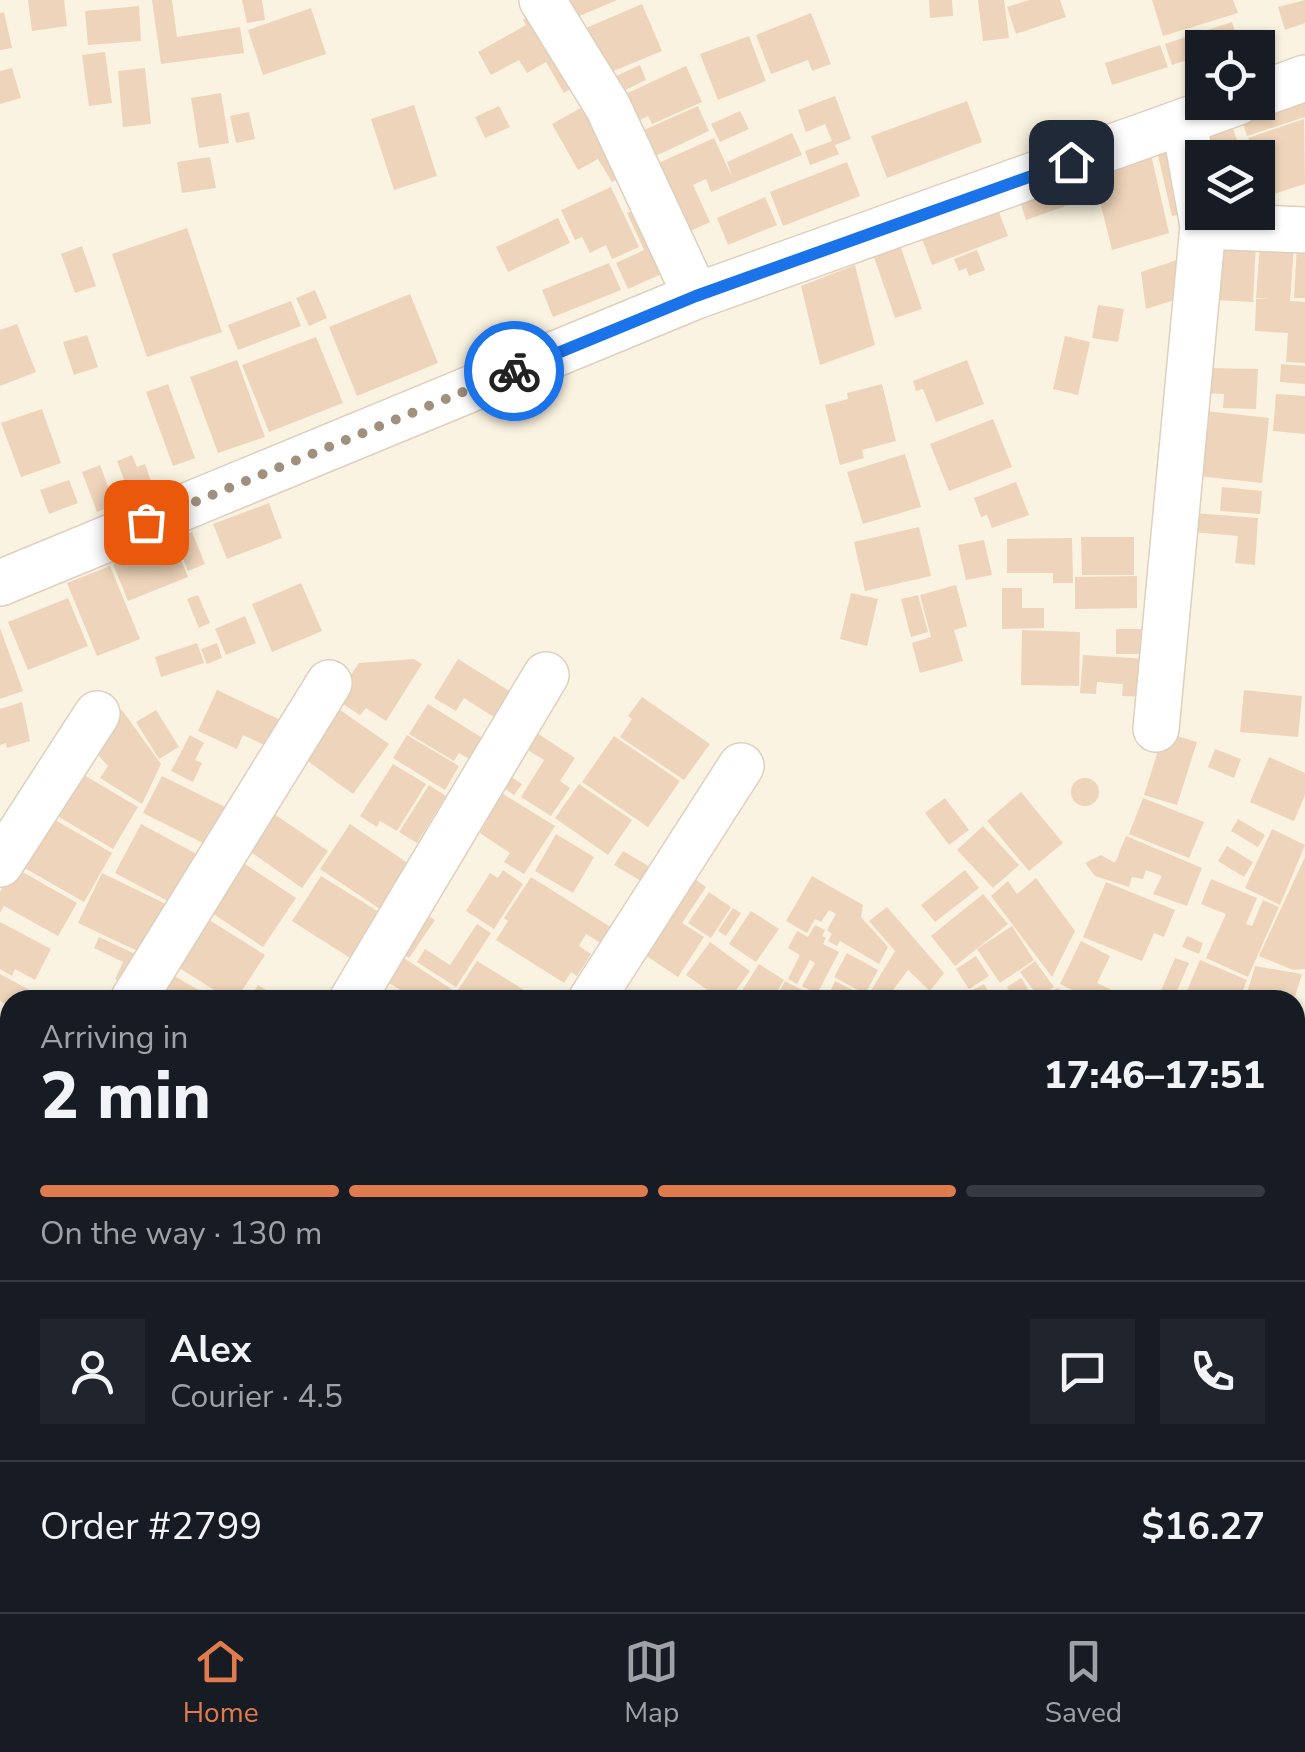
<!DOCTYPE html>
<html lang="en">
<head>
<meta charset="utf-8">
<style>
  body { margin:0; font-family:"Nunito Sans",sans-serif; background:#20242c; color:#f1f3f6; height:100vh; display:flex; flex-direction:column; font-size:38px; white-space:nowrap }
  * { box-sizing:border-box; margin:0 }
  p { font-size:32px; color:#9ea1a6 }
  .icon { flex:none; width:55px; height:55px; fill:none; stroke:currentColor; stroke-width:2; stroke-linecap:round; stroke-linejoin:round }
  .map { position:relative; flex:1; overflow:hidden }
  .side { position:absolute; left:0px; top:990px; width:1305px; height:622px; display:flex; flex-direction:column; background:#171b24; border-radius:30px 30px 0 0; box-shadow:0 2px 8px #0004 }
  .side>* { flex:none }
  .buttons { position:absolute; left:1185px; top:30px; display:grid; gap:20px }
  .buttons a { display:grid; place-items:center; width:90px; height:90px; border-radius:0px; background:#171b24; box-shadow:0 2px 8px #0004; font-size:50px }
  .pin { position:absolute; display:grid; place-items:center; width:85px; height:85px; color:#fff; margin:-42px; border-radius:20px; box-shadow:0 5px 15px #0006 }
  .courier { position:absolute; display:grid; place-items:center; width:100px; height:100px; margin:-50px; border:8px solid #1a73e8; border-radius:50%; background:#fff; color:#222; box-shadow:0 2px 12px #0007 }
  .overview em { font-style:normal; font-weight:800 }
  .overview div { display:flex; flex-direction:column-reverse }
  .overview { display:flex; align-items:center; justify-content:space-between; height:170px; padding:0 40px }
  h1 { font-size:65px; font-weight:800; line-height:75px }
  .bar { display:grid; grid-template-columns:repeat(4,1fr); gap:15px 10px; align-content:center; height:120px; padding:0 40px }
  .bar i { height:12px; border-radius:8px; background:#363941 }
  .bar .current { background:#df7b4c }
  .bar p { grid-column:span 4 }
  .line { display:flex; align-items:center; gap:25px; padding:0 40px; border-top:2px solid #363941 }
  .line div { flex:1 }
  .round { display:grid; place-items:center; flex:none; width:105px; height:105px; border-radius:0px; background:#20242c }
  .tab-bar { display:flex; justify-content:space-around; align-items:center; height:140px; border-top:2px solid #363941; background:#171b24; font-size:28px; color:#9ea1a6 }
  .tab-bar a { display:grid; justify-items:center; gap:5px }
  .tab-bar .current { color:#df7b4c }
  .map>svg:first-child { display:block }
  .building { fill:#eed4ba }
  .lines { fill:none; stroke-linecap:round; stroke-linejoin:round }
  .minor-casing { stroke:#ded0bd; stroke-width:48 }
  .minor { stroke:#fff; stroke-width:45 }
  .done { stroke:#a1907e; stroke-width:10; stroke-dasharray:0 18 }
  .route { stroke:#1a73e8; stroke-width:12 }
</style>
</head>
<body>
<div class="map">
<svg width="1305" height="1612" viewBox="0 0 1305 1612">
  <rect width="100%" height="100%" fill="#fbf3e1"/>
  <path class="building" d="M28,0h36l3,26 -35,5z
    M152,0h20l5,37 63,-10 4,26 -83,11z
    M242,0h20l3,20 -18,3z
    M562,0h55l-47,20z
    M929,0h23l1,16 -23,2z
    M978,0h26l5,38 -26,3z
    M1029,0h31l6,17 -50,17 -9,-27z
    M1152,0h81l5,13 -75,23z
    M1305,0v23l-20,7 -7,-23z
    M642,4l20,47 -63,26 -20,-46z
    M139,6l2,35 -53,4 -3,-34z
    M311,8l15,46 -63,21 -15,-45z
    M539,11l41,72 -16,10 -18,-31 -19,11 -8,-13 -28,15 -13,-23 48,-27 -3,-5z
    M4,12l8,36 -12,2v-37z
    M811,13l20,51 -19,7 -4,-11 -37,14 -15,-39z
    M1232,22l7,21 -15,5h-22v7l-30,10 -7,-21z
    M749,36l17,45 -48,19 -18,-46z
    M1160,45l8,22 -56,18 -7,-22z
    M105,52l7,51 -23,3 -7,-51z
    M640,65l6,15 -27,13 -7,-15z
    M686,66l16,36 -50,22 -4,-8 -17,8 -12,-27z
    M12,68l9,30 -21,6v-33z
    M145,68l6,56 -28,3 -5,-56z
    M1305,92v25l-58,19 -7,-22z
    M221,93l8,50 -30,5 -8,-50z
    M835,96l16,43 -16,6 4,9 -29,11 -5,-14 27,-10 -7,-17 -19,8 -8,-22z
    M593,101l39,69 -20,12 -14,-23 -20,11 -26,-46z
    M967,101l15,41 -95,36 -16,-42z
    M414,105l23,71 -43,14 -23,-71z
    M499,106l11,21 -25,11 -10,-21z
    M698,106l11,25 -60,28 -12,-26z
    M740,111l9,18 -29,13 -9,-18z
    M249,112l6,27 -19,4 -6,-27z
    M1304,119l1,65 -37,12 -10,-38 -10,-20z
    M1230,120l13,38h-34l-7,-28z
    M792,133l10,22 -91,37 -5,-13 -13,6 17,37 -26,12 -32,-68 62,-28 18,39 -5,-15z
    M1184,145l15,65 -27,6 -15,-65z
    M1150,150l19,83 -57,17 -20,-81z
    M210,157l6,31 -34,5 -5,-31z
    M847,162l13,34 -77,30 -13,-34z
    M1086,172l8,24 -68,24 -8,-25z
    M611,187l28,60 -27,12 -6,-14 -16,8 -8,-16 -7,3 -14,-30z
    M765,197l12,28 -49,20 -11,-27z
    M995,202l13,34 -76,29 -13,-34z
    M648,204l29,63 -49,22 -12,-26 28,-13 -17,-37z
    M558,218l12,25 -62,29 -12,-25z
    M187,228l35,104 -75,25 -35,-103z
    M1219,240l37,2 -3,60 -37,-2z
    M1260,243l34,2 -4,56 15,1v61l-19,-1 2,-29 -33,-2 1,-32h14l-14,-1z
    M1297,244l8,1v53h-11z
    M900,245l22,64 -27,9 -22,-64z
    M82,246l14,40 -21,7 -14,-39z
    M977,250l8,20 -16,6 -3,-8 -7,3 -5,-12z
    M1192,255l-2,40 -44,14 -5,-37z
    M609,263l12,27 -68,27 -11,-27z
    M855,265l20,80 -55,20 -19,-79z
    M315,290l12,28 -18,8 -13,-28z
    M410,294l28,69 -81,33 -28,-69z
    M291,301l10,25 -63,24 -10,-25z
    M1098,305l26,4 -6,33 -26,-4z
    M17,324l19,48 -36,14v-56z
    M87,335l11,32 -24,8 -11,-33z
    M1065,336l25,6 -12,53 -25,-6z
    M316,337l27,66 -74,29 -27,-67z
    M237,360l28,77 -47,16 -28,-76z
    M967,360l17,44 -48,18 -13,-33 -7,2 -3,-10z
    M1281,364l24,2v18l-25,-2z
    M1206,368l52,1 -2,40 -33,-1 1,-14 -19,-1z
    M168,384l27,74 -22,8 -27,-74z
    M882,384l14,57 -34,9 2,8 -24,7 -15,-60 23,-6 -1,-6z
    M1276,394l29,2v38l-32,-3z
    M42,409l19,54 -40,14 -20,-54z
    M1205,411l64,7 -7,65 -64,-7z
    M993,419l19,48 -63,24 -19,-47z
    M905,454l16,53 -58,17 -16,-52z
    M132,455l5,12 8,-3 7,20 -23,9 -12,-32z
    M100,465l15,40 -18,7 -15,-40z
    M69,480l9,23 -29,11 -9,-24z
    M1016,482l13,33 -37,13 -5,-13 -6,2 -7,-19z
    M1222,487l40,4 -2,23 -40,-3z
    M269,503l13,35 -55,21 -14,-35z
    M1194,513l64,5 -3,47 -20,-2 3,-27 -46,-4z
    M919,527l12,49 -66,15 -11,-49z
    M192,532l13,32 -17,7 -13,-32z
    M1081,537h53v38h-52z
    M1072,538l1,45h-20v-10h-46v-34z
    M173,540l15,37 -60,24 -15,-37z
    M984,540l8,35 -26,5 -8,-35z
    M110,566l30,73 -43,17 -30,-73z
    M1137,576v32l-62,1v-32z
    M301,583l21,48 -50,21 -20,-48z
    M956,585l11,41 -13,4 9,31 -43,12 -8,-30 19,-6 -11,-42z
    M1002,588h20v20h22v20l-42,1z
    M851,593l27,6 -11,47 -27,-7z
    M198,595l12,28 -11,5 -12,-29z
    M918,595l10,37 -17,5 -10,-38z
    M68,598l20,48 -60,24 -20,-48z
    M245,616l11,27 -30,12 -11,-26z
    M0,628l23,63 -23,8z
    M1116,629h36v25h-36z
    M1022,630l58,2 -1,54 -58,-1z
    M197,643l7,20 -43,14 -6,-20z
    M217,643l5,15 -15,6 -6,-15z
    M1083,655l66,4 -3,38 -24,-1 1,-12 -26,-2 -1,12 -16,-1z
    M414,659l8,5 -36,57 -20,-13 -6,7 -25,-16 24,-36z
    M458,659l58,36 -16,26 -36,-23 -8,13 -22,-13z
    M217,690l70,33 -12,27 -32,-15 -6,14 -39,-18z
    M1244,690l58,6 -4,41 -58,-5z
    M642,697l68,47 -26,36 -64,-43 12,-18 -4,-3z
    M22,702l8,39 -23,7 -1,-5 -6,2v-36z
    M428,704l56,35 -13,21 -12,-7 -5,8 -45,-27z
    M333,705l56,39 -36,50 -55,-40z
    M122,710l39,54 -19,40 -42,-26 8,-12 -17,-19 21,-34z
    M156,710l23,37 -20,12 -23,-37z
    M534,731l41,27 -15,23 10,7 -19,28 -30,-19 23,-37 -21,-13z
    M1164,732l33,10 -20,63 -33,-10z
    M190,735l14,8 -9,17 7,3 -9,19 -22,-11z
    M407,735l52,31 -14,24 -52,-32z
    M614,736l66,45 -32,46 -66,-45z
    M1215,749l26,10 -7,19 -26,-11z
    M1269,757l36,16v22l-11,26 -44,-19z
    M393,764l33,20 -29,47 -17,-10 -3,6 -17,-11z
    M74,769l64,38 -25,42 -64,-38z
    M502,771l20,13 -8,11 -20,-14z
    M162,776l63,31 -18,38 -64,-32z
    M1071 792a14 14 0 1 1 28 0a14 14 0 1 1-28 0Z
    M579,784l53,36 -24,35 -53,-37z
    M429,785l17,11 -29,47 -18,-11z
    M495,789l60,37 -31,48 -20,-12 6,-9 -30,-20 7,-12 -9,-6z
    M1021,792l42,51 -34,28 -42,-50z
    M945,798l24,32 -20,15 -24,-32z
    M1143,798l61,24 -15,36 -60,-24z
    M270,811l58,40 -26,37 -57,-40z
    M43,813l69,40 -28,49 -70,-40z
    M1238,819l27,16 -7,12 -27,-16z
    M141,824l63,34 -27,48 -62,-33z
    M350,824l62,42 -29,45 -63,-42z
    M983,826l36,39 -26,23 -36,-38z
    M1272,829l33,16 -25,60 -35,-17z
    M556,834l38,23 -21,36 -38,-22z
    M1126,836l76,32 -15,38 -34,-12 9,-18 -16,-6 -3,9 -11,-2 -3,10 -34,-11 -10,-13 16,-8 14,8z
    M1227,846l26,16 -9,15 -26,-16z
    M623,851l27,16 -9,14 -27,-16z
    M1305,857v112l-12,1 -34,-14z
    M239,860l57,38 -33,49 -57,-38z
    M14,867l63,36 -19,33 -54,-30 -4,7v-21z
    M503,870l20,14 -29,45 -28,-18 24,-38 8,5z
    M965,870l14,18 -44,34 -14,-17z
    M102,873l70,34 -24,49 -70,-33z
    M321,876l58,36 -29,46 -58,-37z
    M812,876l51,29 -2,12 27,30 -9,17 -39,-23 -3,5 -9,-5 4,-7 -5,-4 9,-16 -7,-4 -8,12 -6,-3 -8,14 -21,-12z
    M531,877l86,54 -10,16 -21,-13 -7,12 12,8 -14,22 -6,-4 -7,11 -68,-43 12,-19 -4,-3z
    M1036,878l39,53 -23,46 -61,-81 17,-15 9,13z
    M695,879l11,8 -24,36 22,14 -26,40 -33,-22z
    M1211,879l46,19 -11,26 6,2 11,-26 16,7 -31,70 -42,-19 20,-44 -25,-10z
    M1106,882l69,28 -11,27 -10,-4 -12,28 -59,-24z
    M709,892l22,15 -20,31 -23,-15z
    M983,894l25,30 -53,42 -24,-30z
    M887,907l57,66 -14,18 -22,-21 -15,20 14,10h-25l-12,-8 25,-41 -26,-30z
    M733,908l8,5 -15,23 -8,-5z
    M418,909l17,11 -26,38 -16,-11z
    M751,911l28,18 -23,33 -27,-18z
    M203,916l62,39 -29,45h-6l-57,-36z
    M0,922l51,27 -16,31 -20,-11 -3,7 -12,-7z
    M477,924l14,9 -35,54 -39,-25 8,-13 25,16z
    M815,925l10,5 -3,6 4,2 -3,6 16,8 -22,42 -15,-8 13,-23 -5,-3 -13,24 -9,-5 12,-24 -12,-7 9,-17 11,6z
    M1012,926l22,34 -34,23 -23,-34z
    M1187,936l16,7 -4,11 -17,-7z
    M99,937l51,24 -14,28 -21,-10 8,-17 -29,-14z
    M1081,941l29,15 -13,27 36,17h-40l-33,-16z
    M710,942l40,29 -21,29h-7l-36,-25z
    M393,951l60,39 -7,10h-30l-38,-24z
    M847,953l31,17 -13,24 -31,-17z
    M976,956l13,20 -20,13 -13,-20z
    M1175,958l14,5 -16,37h-16z
    M1200,960l47,20 -8,20h-56z
    M477,961l49,30 -6,9h-60l-6,-4z
    M1035,961l19,26 -15,11 -19,-26z
    M759,964l25,16 -12,20h-36z
    M1255,966l47,8 -8,26h-49z
    M169,973l47,27h-63z
    M0,974l48,26h-38v7l-10,-6z
    M1021,978l11,17 -8,5h-10l-7,-13z
    M785,981l36,19h-46z
    M835,981l38,19h-47z
    M984,984l6,11 -11,5 -6,-10z
    M258,985l25,15h-34z
    M1057,988l25,12h-42z
    M1295,1166h10v55h-10z
    M1295,1225l10,1v36h-10z
    M4,1235l6,3v45l-10,-4v-36z
    M1295,1265h10v17h-10z
    M0,1283l10,4v71l-10,-4z
    M10,1387v35l-10,-4z
    M1295,1418h10v30h-6z
    M0,1440l10,4v47l-3,8 -7,-3z
    M1295,1519h10v28l-10,-1z
    M0,1536l10,3v41l-10,-3z
    M1295,1550h10v48h-10z
    M54,1602h27l-6,10h-6z
    M146,1602h49l-5,10h-24z
    M205,1602h71l-4,10h-71z
    M320,1602h43l-1,6 -10,-2 -1,6h-33z
    M419,1602h41l-3,7 6,3h-48z
    M525,1602h74l-4,10h-73z
    M728,1602h40l-4,10h-40z
    M773,1602h45l-4,10h-46z
    M822,1602h42l2,2 -4,8h-45z
    M983,1602h34v7h-34z
    M1024,1602h52v10h-52z
    M1082,1602h40v10h-40z
    M1244,1602h27l-1,10h-26z
    M1273,1605l32,1v6h-32z"/>
  <g class="lines">
    <defs>
      <path id="minor" d="M542,0l66,107 88,189
        M1258,95l47,-17
        M1203,226l102,4
        M0,583l696,-287 542,-194
        M1156,729l47,-503 -19,-104
        M0,864l97,-150
        M133,1000l196,-317
        M352,1000l194,-325
        M591,1000l150,-234
        M0,1125l10,4
        M0,1206l10,-18
        M1295,1326h10
        M113,1612l4,-10
        M512,1612l3,-10
        M703,1612l4,-10
        M933,1612l1,-10
        M1136,1612v-10"/>
    </defs>
    <use href="#minor" class="minor-casing"/>
    <use href="#minor" class="minor"/>
  </g>
  <g class="lines">
    <path class="done" d="M146,522l368,-151"/>
    <path class="route" d="M514,371l182,-75 375,-134"/>
  </g>
</svg>
<div class="buttons">
<a><svg class="icon" aria-label="locate" viewBox="0 0 24 24"><circle cx="12" cy="12" r="6"/><path d="M12 2v4M12 18v4M2 12h4M18 12h4"/></svg></a>
<a><svg class="icon" aria-label="layers" viewBox="0 0 24 24"><path d="M12 4l9 5-9 5-9-5zM3 14l9 5 9-5"/></svg></a>
</div>
<div class="pin" style="left:146px;top:522px;background:#ea580c"><svg class="icon" aria-label="bag" viewBox="0 0 24 24"><path d="M5 8h14l-1 12H6zM9 8a3 3 0 0 1 6 0"/></svg></div>
<div class="pin" style="left:1071px;top:162px;background:#1f2937"><svg class="icon" aria-label="home" viewBox="0 0 24 24"><path d="M3 11l9-7 9 7M6 9v11h12V9"/></svg></div>
<div class="courier" style="left:514px;top:371px"><svg class="icon" aria-label="bike" viewBox="0 0 24 24"><circle cx="6" cy="16" r="4"/><circle cx="18" cy="16" r="4"/><path d="M6 16l4-8h5l3 8M10 8l3 8H6M13 5h3"/></svg></div>
<section class="side">
<div class="overview"><div><h1>2 min</h1><p>Arriving in</p></div><em>17:46–17:51</em></div>
<div class="bar"><i class="current"></i><i class="current"></i><i class="current"></i><i></i><p>On the way · 130 m</p></div>
<div class="line" style="height:180px"><a class="round"><svg class="icon" aria-label="person" viewBox="0 0 24 24"><circle cx="12" cy="8" r="4"/><path d="M4 21q1-7 8-7t8 7"/></svg></a><div><b>Alex</b><p>Courier · 4.5</p></div><a class="round"><svg class="icon" aria-label="chat" viewBox="0 0 24 24"><path d="M4 5h16v11H9l-5 4z"/></svg></a><a class="round"><svg class="icon" aria-label="phone" viewBox="0 0 24 24"><path d="M5 4h4l2 5-3 2q2 4 5 5l2-3 5 2v4C11 20 4 13 5 4z"/></svg></a></div>
<div class="line" style="height:130px"><div>Order #2799</div><b>$16.27</b></div>
</section>
</div>
<nav class="tab-bar">
<a class="current"><svg class="icon" aria-label="home" viewBox="0 0 24 24"><path d="M3 11l9-7 9 7M6 9v11h12V9"/></svg>Home</a>
<a><svg class="icon" aria-label="map" viewBox="0 0 24 24"><path d="M3 6l6-2 6 2 6-2v14l-6 2-6-2-6 2zM9 4v14M15 6v14"/></svg>Map</a>
<a><svg class="icon" aria-label="saved" viewBox="0 0 24 24"><path d="M7 4h10v16l-5-4-5 4z"/></svg>Saved</a>
</nav>
</body>
</html>
